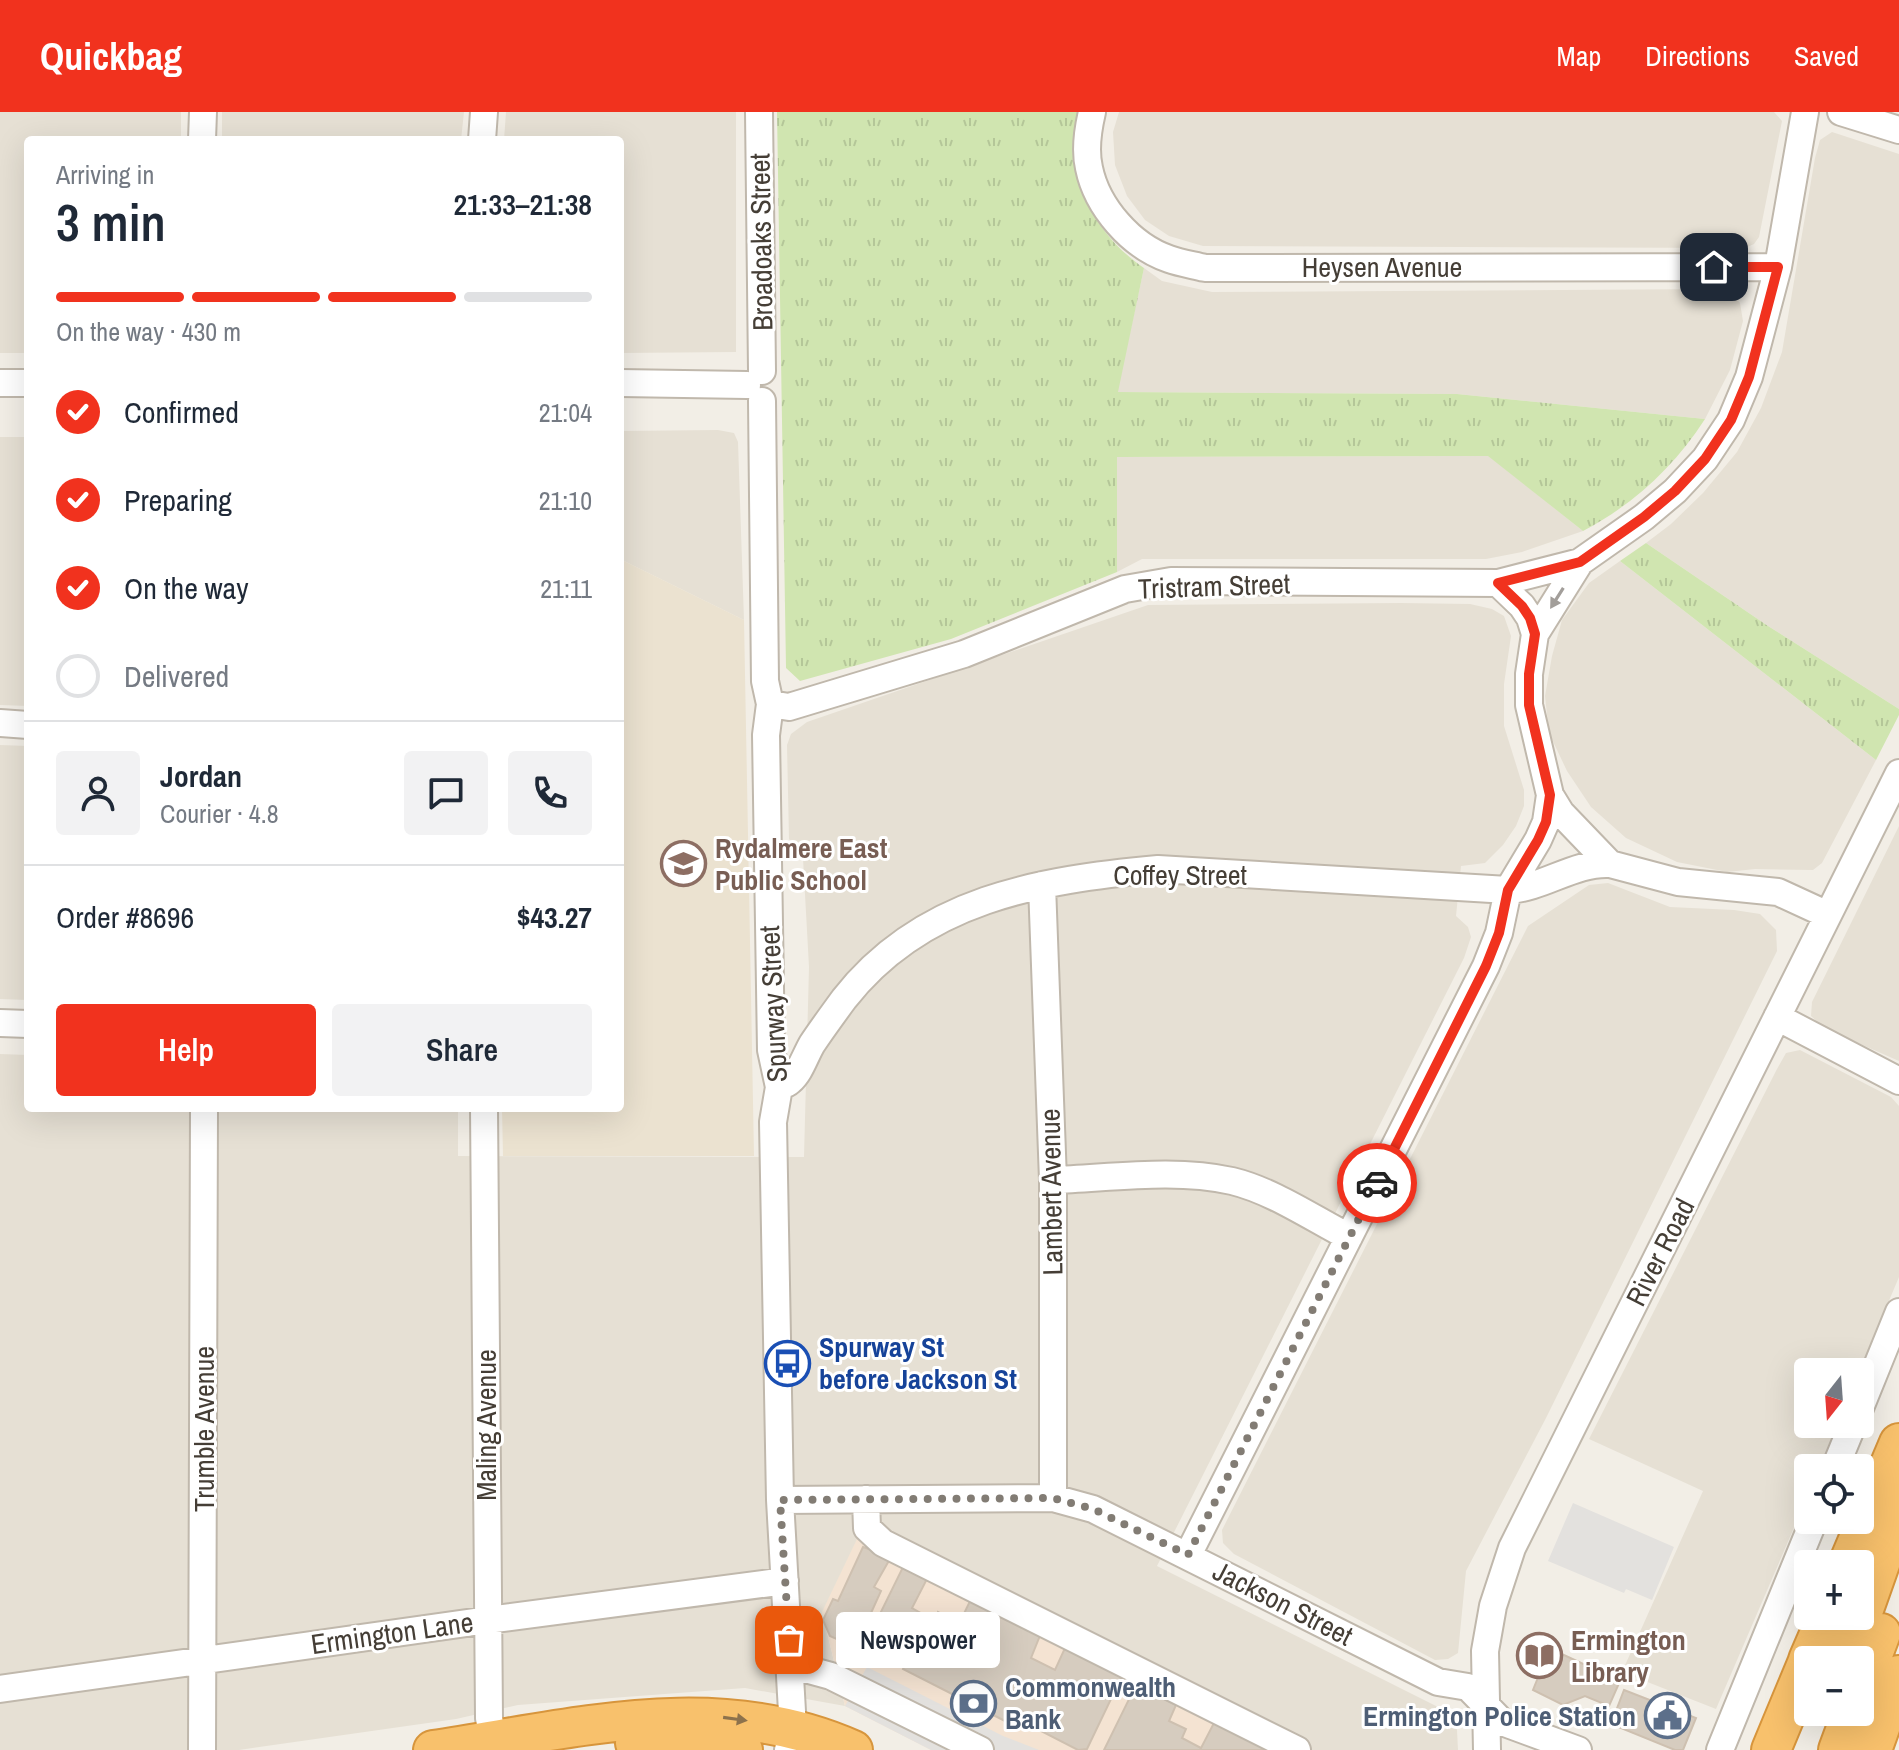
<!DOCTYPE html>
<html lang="en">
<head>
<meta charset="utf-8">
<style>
  body { margin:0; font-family:"Archivo Narrow",sans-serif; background:#f2f2f3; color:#1f2937; height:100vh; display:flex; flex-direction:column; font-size:30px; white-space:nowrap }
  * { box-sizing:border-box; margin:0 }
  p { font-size:26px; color:#747a83 }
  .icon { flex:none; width:44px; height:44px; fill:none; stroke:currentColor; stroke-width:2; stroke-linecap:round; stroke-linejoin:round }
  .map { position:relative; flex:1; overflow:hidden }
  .details { position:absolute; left:24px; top:24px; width:600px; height:976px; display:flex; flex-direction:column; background:#fff; border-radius:8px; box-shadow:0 8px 32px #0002 }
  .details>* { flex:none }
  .needle { width:52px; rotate:197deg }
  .tools { position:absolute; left:1794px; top:1246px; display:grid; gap:16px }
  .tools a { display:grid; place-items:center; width:80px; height:80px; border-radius:8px; background:#fff; box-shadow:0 8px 32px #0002; font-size:40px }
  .pin { position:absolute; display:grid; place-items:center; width:68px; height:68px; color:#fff; margin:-34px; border-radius:16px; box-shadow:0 4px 12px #0006 }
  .courier { position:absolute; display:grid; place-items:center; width:80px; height:80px; margin:-40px; border:6px solid #f1321e; border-radius:50%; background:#fff; color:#222; box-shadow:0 2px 10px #0007 }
  .bubble { position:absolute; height:56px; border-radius:8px; background:#fff; box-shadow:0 8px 32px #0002; font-size:26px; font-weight:600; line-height:56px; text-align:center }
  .overview em { font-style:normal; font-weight:600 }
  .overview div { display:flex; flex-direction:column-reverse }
  .overview { display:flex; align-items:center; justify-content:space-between; height:136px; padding:0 32px }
  h1 { font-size:52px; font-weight:600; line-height:60px }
  .bar { display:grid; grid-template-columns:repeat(4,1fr); gap:12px 8px; align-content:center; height:96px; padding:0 32px }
  .bar i { height:10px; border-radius:6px; background:#e0e1e3 }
  .bar .on { background:#f1321e }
  .bar p { grid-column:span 4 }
  .line { display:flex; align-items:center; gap:20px; padding:0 32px; border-top:2px solid #e0e1e3 }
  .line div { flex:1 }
  .round { display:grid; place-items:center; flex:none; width:84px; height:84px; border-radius:8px; background:#f2f2f3 }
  ol { padding:0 32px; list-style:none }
  li { display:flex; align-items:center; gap:24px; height:88px }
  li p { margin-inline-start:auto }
  li .icon { padding:8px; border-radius:50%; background:#f1321e; color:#fff; stroke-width:4 }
  li:last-child { color:#747a83 }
  li i { width:44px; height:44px; border:4px solid #e0e1e3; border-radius:50% }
  .button { display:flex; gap:16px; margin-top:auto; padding:16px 32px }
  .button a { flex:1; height:92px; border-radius:8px; background:#f1321e; color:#fff; font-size:32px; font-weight:600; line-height:92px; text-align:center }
  .button a+a { background:#f2f2f3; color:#1f2937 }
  header { display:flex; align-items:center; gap:48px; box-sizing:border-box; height:112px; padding:0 40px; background:#f1321e; color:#fff }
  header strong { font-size:38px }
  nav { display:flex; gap:44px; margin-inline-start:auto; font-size:28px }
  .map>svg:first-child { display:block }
  .residential { fill:#e6e0d4 }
  .commercial { fill:#f4e3d2 }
  .education { fill:#ebe2d0 }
  .park { fill:url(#park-tufts) }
  .parking { fill:#e3e1de }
  .building { fill:#d6ccbf; stroke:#cec0b0; stroke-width:2 }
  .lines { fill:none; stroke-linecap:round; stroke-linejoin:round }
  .minor-casing { stroke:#c0b8ac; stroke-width:30 }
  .highway-casing { stroke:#d7953c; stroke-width:42 }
  .minor { stroke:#fff; stroke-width:26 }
  .highway { stroke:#f8c16c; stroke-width:38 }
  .oneway { fill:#a29e9a }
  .oneway2 { fill:#8d724c }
  .done { stroke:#827c74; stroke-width:8; stroke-dasharray:0 14.4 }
  .route { stroke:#f1321e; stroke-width:10 }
  .labels { text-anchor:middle; stroke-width:6; stroke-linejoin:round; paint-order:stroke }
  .street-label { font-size:28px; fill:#453e36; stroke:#fff }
  .education-label { font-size:28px; font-weight:bold; fill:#785e54; stroke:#fff; text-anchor:start }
  .transit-label { font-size:28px; font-weight:bold; fill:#164399; stroke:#fff; text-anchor:start }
  .service-label { font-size:28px; font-weight:bold; fill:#4e5e75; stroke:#fff; text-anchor:start }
</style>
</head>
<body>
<header>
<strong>Quickbag</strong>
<nav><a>Map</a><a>Directions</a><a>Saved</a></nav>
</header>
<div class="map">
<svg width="1899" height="1638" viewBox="0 0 1899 1638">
  <defs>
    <pattern id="park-tufts" width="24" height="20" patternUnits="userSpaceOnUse" patternTransform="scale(2)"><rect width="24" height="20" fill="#d0e5b0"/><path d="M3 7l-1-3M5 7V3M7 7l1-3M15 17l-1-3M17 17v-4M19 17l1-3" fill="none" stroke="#b4c698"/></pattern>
  </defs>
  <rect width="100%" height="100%" fill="#f2eee6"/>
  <path class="residential" d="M0,0h181v28h-153v213h-28z
    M222,0h242l-3,28h-239z
    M506,0h230v240l-116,1v-213h-116z
    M1119,0h655l8,9 -23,116 -5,7 -9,4 -542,-2 -34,-10 -24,-16 -18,-24 -12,-31 -2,-33z
    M1832,20l67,22v555l-131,-83 -122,-83 25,-19 32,-31 34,-41 24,-44 21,-56 33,-194 5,-18z
    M1144,156l18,13 50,11 506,-3 13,4 9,10 3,18 -13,49 -25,49 -248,-25 -340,-2z
    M718,318l16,3 4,9 6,178 -124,-61v-128z
    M0,325h28v269l-28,-1z
    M1489,344l94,75 -61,21 -36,7h-344l-25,13 -1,-115z
    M1620,449l256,199 -54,103 -9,7 -58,-1 -28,3 -50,-10 -51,-24 -35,-31 -24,-36 -18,-38 -4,-37 7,-40 10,-36 27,-37z
    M1401,491l69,1 22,5 12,7 7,20 -7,48v42l20,64v16l-8,20 -13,19 -18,18 -24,3 -5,50 12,11 3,10 -7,21 -307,608 283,142 12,10 5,12 1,20h-181l-455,-138 23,94 -100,-18 -227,17 -62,14 -217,31h-239v-696l28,1v53h430v48l346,1 5,-190 -6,-109 -14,-19 -2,-94 4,-11 16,-12 341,-117z
    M0,633l28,1v254l-28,-1z
    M1899,714v235l-75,-33 -13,-12 1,-14z
    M1608,771l62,24 64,3 26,4 16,16 1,21 -231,467 -80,153 -8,82 -10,6 -13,1 -201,-106 -11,-11 -1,-13 306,-604 61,-41z
    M1800,938l91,47 8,9v171l-40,95h-51v52h30l-19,44h-11v27l-92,214 -94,-37 81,-181 -114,-52 188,-370 9,-16z"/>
  <path class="commercial" d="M857,1427l420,211h-346l-86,-44 -23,-94z"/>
  <path class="education" d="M620,447l124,61 10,536h-251l-1,-48h118z"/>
  <path class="park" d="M777,0h301c-16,61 16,122 66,156l-26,124 339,2 248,25c-31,48 -71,85 -122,112l-95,-75 -371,1v115l-166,67 -151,42 -14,-13z
    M1646,431l122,83 131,83v6l-23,45 -256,-199z"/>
  <path class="parking" d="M1573,1391l101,44 -22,53 -26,-11 -2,4 -76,-32z
    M867,1555l136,69 36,14h-108l-86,-44z"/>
  <path class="building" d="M863,1435l28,10 -17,30 7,4 -10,22 8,3 26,-53 24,12 -17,33 23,13 3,-9 21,12 12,-25 70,34 -10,25 24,12 10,-22 58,26 -36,75 -9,1 -68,-35 -3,7 -104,-53 4,-10 -29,-15 -4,6 -9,2 -35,-16 -7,-16 10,-21 5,2z
    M1538,1531l82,38 -11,25 -24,-10 -22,9 -30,-15 8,-20 -12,-4z
    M1136,1573l40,20 -7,16 17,8 -4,9 19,10 -1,2h-96z
    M1624,1578l72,28 -13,32h-8l-64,-26z
    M1215,1609l58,29h-73z"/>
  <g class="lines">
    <defs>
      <path id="minor" d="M759,0l3,259
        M1092,0c-4,17 -7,39 -3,56 8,39 42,78 80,91 11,4 24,6 36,9l573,-1
        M1841,0l58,18
        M202,28l1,-28
        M482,28l2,-28
        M0,271h28
        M620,271l127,2
        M762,289l3,280 5,23 -4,31 5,315 8,37 -6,35 7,378 13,229 -5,21
        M1535,522l45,-72 64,-45 31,-26 30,-32 26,-39 18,-43 29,-110 27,-155
        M770,592l19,3 175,-53 161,-65 46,-8 327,2 82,-21
        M0,611l28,2
        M1550,683l11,18 49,51 68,18 100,10 50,23
        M1042,773l11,295v318
        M1777,905l122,64
        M0,911l28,1
        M779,975c3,-2 9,-3 11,-6 10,-8 15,-25 22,-37 10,-15 21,-30 32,-45 78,-100 195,-119 314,-130l350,21c36,-2 66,-28 102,-26
        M484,996l5,610 4,23
        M1053,1068c58,-2 122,-12 179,1 41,10 80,37 117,56
        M1860,1296l39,-96
        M1835,1356l18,-44
        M866,1387l1,29 16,15 414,207
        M780,1388l273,-2 40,11 345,173 30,5 34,35 76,28
        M1188,1443l298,-589 13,-33 9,-43 30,-50 8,-18 4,-27 -21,-90v-31l6,-40 -5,-16 -8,-12 -24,-23
        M791,1558h18l22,6 149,74
        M0,1577l488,-69 297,-39
        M202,1638l2,-642
        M1487,1638l-2,-99 8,-45 19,-58 387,-775
        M1720,1638l94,-230"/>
      <path id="highway" d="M1848,1452l51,-121
        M1808,1548l19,-44
        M1846,1548l53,-150
        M1860,1577l21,-56
        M635,1631l34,-2 74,9
        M433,1638c141,-21 284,-61 420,0
        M1771,1638l37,-89
        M1838,1638l14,-38
        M1872,1638l27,-75"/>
    </defs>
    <use href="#minor" class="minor-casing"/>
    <use href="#highway" class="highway-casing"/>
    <use href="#minor" class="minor"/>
    <use href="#highway" class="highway"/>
  </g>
  <defs><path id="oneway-solid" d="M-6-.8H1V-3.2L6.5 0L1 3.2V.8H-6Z" transform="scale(2)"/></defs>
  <use class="oneway" href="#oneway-solid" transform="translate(1557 486) rotate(122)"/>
  <use class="oneway2" href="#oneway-solid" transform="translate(735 1607) rotate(8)"/>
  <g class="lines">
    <path class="done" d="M789,1528l-9,-140 273,-2 40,11 95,46 189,-372"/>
    <path class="route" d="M1377,1071l109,-217 13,-33 9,-43 30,-50 8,-18 4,-27 -21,-90v-31l6,-40 -5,-16 -8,-12 -24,-23 82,-21 64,-45 31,-26 30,-32 26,-39 18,-43 29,-110h-64"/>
  </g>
  <defs>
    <symbol id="school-ring" viewBox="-11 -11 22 22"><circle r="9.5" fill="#fff" stroke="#8d6e63" stroke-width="1.5"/><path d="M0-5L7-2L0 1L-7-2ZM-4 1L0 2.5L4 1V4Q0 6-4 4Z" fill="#8d6e63"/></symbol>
    <symbol id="bus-ring" viewBox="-11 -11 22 22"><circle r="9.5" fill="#fff" stroke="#1a4fb4" stroke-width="1.5"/><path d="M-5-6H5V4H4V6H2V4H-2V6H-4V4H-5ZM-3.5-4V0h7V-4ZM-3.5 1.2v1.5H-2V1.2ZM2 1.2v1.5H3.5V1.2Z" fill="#1a4fb4"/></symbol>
    <symbol id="library-ring" viewBox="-11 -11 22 22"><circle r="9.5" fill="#fff" stroke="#8d6e63" stroke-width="1.5"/><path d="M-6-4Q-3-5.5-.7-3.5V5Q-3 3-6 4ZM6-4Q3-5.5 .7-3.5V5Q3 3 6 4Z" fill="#8d6e63"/></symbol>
    <symbol id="bank-ring" viewBox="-11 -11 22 22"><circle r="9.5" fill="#fff" stroke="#5c6f8a" stroke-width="1.5"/><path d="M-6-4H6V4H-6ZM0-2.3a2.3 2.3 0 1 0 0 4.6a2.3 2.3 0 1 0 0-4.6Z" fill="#5c6f8a"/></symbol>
    <symbol id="civic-ring" viewBox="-11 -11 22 22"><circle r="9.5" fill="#fff" stroke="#5c6f8a" stroke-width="1.5"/><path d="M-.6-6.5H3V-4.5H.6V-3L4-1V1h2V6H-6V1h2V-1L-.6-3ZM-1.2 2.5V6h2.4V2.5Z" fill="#5c6f8a"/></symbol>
  </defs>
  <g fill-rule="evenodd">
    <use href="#school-ring" x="658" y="726" width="51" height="51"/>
    <use href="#bus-ring" x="762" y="1226" width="51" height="51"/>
    <use href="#library-ring" x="1514" y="1518" width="51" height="51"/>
    <use href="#bank-ring" x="948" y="1566" width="51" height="51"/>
    <use href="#civic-ring" x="1642" y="1578" width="51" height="51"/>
  </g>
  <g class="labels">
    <g class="street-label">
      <text transform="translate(761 130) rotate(-91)" y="10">Broadoaks Street</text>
      <text x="1382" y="165">Heysen Avenue</text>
      <text transform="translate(1214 474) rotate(-2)" y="10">Tristram Street</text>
      <text x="1180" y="773">Coffey Street</text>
      <text transform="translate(773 892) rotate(-93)" y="10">Spurway Street</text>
      <text transform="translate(1051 1080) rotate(-91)" y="10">Lambert Avenue</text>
      <text transform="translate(1660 1140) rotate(-63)" y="10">River Road</text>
      <text transform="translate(486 1313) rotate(-90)" y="10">Maling Avenue</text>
      <text transform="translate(204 1317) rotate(-90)" y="10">Trumble Avenue</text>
      <text transform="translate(1283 1491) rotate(27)" y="10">Jackson Street</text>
      <text transform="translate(392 1521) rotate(-8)" y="10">Ermington Lane</text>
    </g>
    <g class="education-label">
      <text x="715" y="746">Rydalmere East<tspan x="715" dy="32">Public School</tspan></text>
      <text x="1571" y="1538">Ermington<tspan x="1571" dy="32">Library</tspan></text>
    </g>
    <g class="transit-label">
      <text x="819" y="1245">Spurway St<tspan x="819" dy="32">before Jackson St</tspan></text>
    </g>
    <g class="service-label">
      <text x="1005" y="1585">Commonwealth<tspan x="1005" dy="32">Bank</tspan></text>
      <text x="1636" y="1614" text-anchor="end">Ermington Police Station</text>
    </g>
  </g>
</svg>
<div class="tools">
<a><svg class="needle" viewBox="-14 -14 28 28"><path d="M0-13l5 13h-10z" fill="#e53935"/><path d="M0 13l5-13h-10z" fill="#747a83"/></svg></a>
<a><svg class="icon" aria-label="locate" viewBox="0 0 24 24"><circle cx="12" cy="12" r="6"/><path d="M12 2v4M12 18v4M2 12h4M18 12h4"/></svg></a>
<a>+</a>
<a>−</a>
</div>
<div class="pin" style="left:789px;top:1528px;background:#ea580c"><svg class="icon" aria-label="bag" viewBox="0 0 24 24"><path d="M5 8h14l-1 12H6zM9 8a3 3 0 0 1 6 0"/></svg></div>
<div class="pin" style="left:1714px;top:155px;background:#1f2937"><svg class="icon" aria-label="home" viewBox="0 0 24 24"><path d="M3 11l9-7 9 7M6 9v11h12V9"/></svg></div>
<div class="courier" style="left:1377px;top:1071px"><svg class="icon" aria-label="car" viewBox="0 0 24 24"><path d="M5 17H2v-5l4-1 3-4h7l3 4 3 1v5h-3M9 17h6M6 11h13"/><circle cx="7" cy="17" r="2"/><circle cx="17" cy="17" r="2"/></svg></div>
<div class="bubble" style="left:836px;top:1500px;width:164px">Newspower</div>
<section class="details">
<div class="overview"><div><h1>3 min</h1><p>Arriving in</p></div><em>21:33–21:38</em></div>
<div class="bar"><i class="on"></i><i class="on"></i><i class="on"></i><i></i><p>On the way · 430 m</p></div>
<ol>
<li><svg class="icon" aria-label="check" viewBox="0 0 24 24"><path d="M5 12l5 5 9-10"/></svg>Confirmed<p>21:04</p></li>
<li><svg class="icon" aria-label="check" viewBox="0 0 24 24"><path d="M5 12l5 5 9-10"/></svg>Preparing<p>21:10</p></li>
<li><svg class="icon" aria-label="check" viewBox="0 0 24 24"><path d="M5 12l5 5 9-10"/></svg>On the way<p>21:11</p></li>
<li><i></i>Delivered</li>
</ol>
<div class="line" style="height:144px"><a class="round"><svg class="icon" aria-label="person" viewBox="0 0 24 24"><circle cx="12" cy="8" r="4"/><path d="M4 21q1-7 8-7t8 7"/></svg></a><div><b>Jordan</b><p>Courier · 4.8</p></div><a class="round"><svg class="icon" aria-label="chat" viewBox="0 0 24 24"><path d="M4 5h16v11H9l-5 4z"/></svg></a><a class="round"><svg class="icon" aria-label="phone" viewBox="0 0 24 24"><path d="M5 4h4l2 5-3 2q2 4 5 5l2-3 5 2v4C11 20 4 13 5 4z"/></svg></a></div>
<div class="line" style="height:104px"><div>Order #8696</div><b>$43.27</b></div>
<div class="button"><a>Help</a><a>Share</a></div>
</section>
</div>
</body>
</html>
